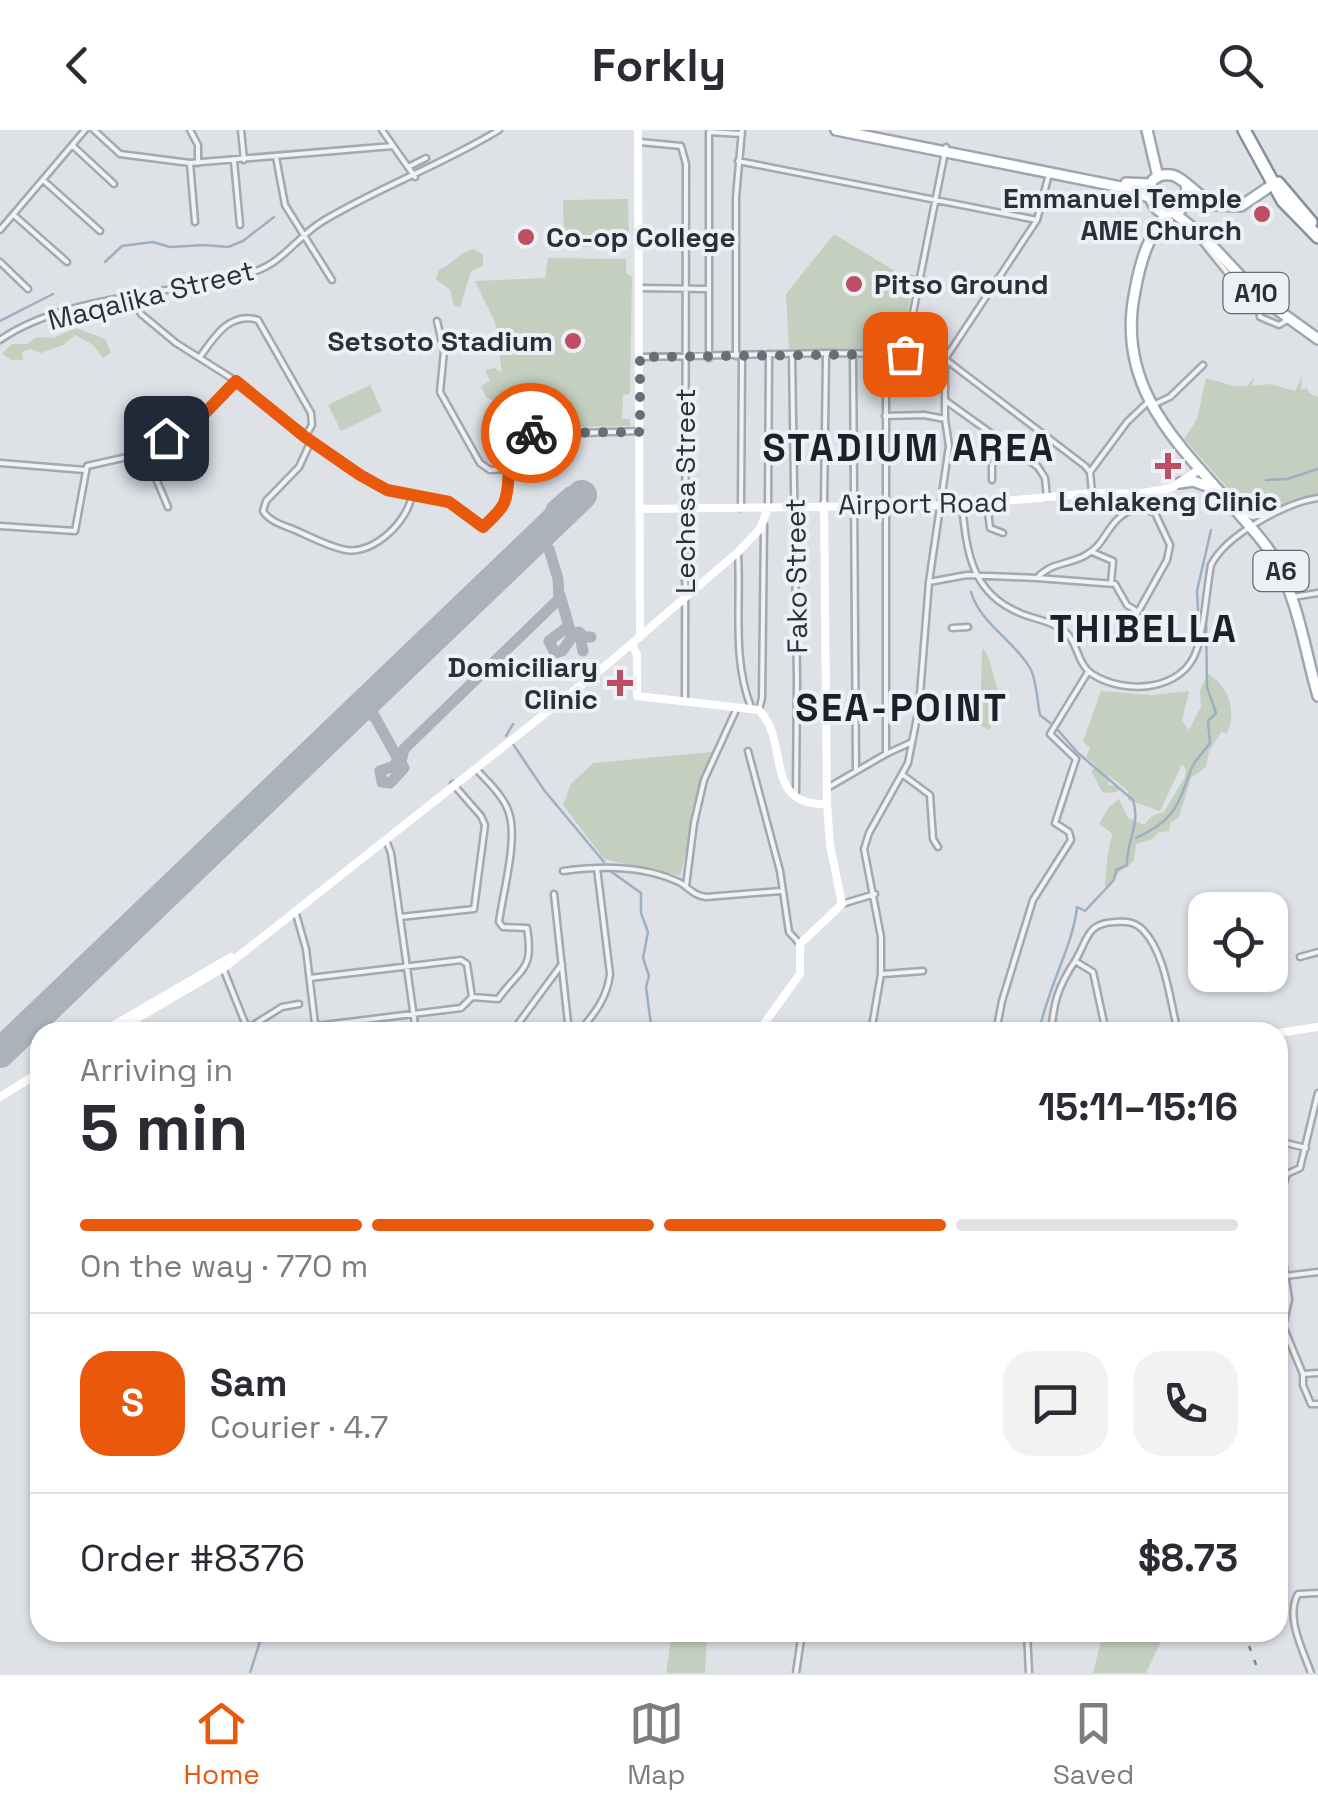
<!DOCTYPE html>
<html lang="en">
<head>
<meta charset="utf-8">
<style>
  body { margin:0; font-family:"Space Grotesk",sans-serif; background:#f2f2f3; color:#2b2b33; height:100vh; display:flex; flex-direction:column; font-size:38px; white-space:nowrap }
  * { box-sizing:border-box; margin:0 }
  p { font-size:32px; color:#7c7c81 }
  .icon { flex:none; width:55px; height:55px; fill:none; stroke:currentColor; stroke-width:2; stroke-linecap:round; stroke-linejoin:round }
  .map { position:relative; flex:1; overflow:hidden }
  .drawer { position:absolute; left:30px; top:892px; width:1258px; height:620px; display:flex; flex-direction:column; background:#fff; border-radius:30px; box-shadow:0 2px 8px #0004 }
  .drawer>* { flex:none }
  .tools { position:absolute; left:1188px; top:762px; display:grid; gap:20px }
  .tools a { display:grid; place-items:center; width:100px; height:100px; border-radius:20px; background:#fff; box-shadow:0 2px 8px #0004; font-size:50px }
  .pin { position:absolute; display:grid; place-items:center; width:85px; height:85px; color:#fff; margin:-42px; border-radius:20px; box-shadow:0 5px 15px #0006 }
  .courier { position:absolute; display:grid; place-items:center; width:100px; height:100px; margin:-50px; border:8px solid #ea580c; border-radius:50%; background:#fff; color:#222; box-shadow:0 2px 12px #0007 }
  .head em { font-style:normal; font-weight:700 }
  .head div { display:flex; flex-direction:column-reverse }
  .head { display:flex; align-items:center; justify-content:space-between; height:170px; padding:0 50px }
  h1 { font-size:65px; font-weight:700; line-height:75px }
  .bar { display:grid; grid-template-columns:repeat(4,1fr); gap:15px 10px; align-content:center; height:120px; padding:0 50px }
  .bar i { height:12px; border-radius:8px; background:#e1e1e2 }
  .bar .active { background:#ea580c }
  .bar p { grid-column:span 4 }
  .line { display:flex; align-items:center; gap:25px; padding:0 50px; border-top:2px solid #e1e1e2 }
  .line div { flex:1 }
  .round { display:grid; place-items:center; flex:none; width:105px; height:105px; border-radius:30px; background:#f2f2f3 }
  header { display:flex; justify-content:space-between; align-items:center; height:130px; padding:0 50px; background:#fff; font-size:45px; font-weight:700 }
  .tabs { display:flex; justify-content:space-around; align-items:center; height:140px; border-top:2px solid #e1e1e2; background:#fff; font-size:28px; color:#7c7c81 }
  .tabs a { display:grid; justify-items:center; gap:5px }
  .tabs .active { color:#ea580c }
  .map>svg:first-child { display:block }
  .green { fill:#c4cfc0 }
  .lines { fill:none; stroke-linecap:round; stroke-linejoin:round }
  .stream { stroke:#9cb0c2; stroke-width:2.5 }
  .taxiway { stroke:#acb2ba; stroke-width:11 }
  .runway { stroke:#acb2ba; stroke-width:30 }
  .street-casing { stroke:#a4a8af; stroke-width:9 }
  .primary-casing { stroke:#9ea6b0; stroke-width:14 }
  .highway-casing { stroke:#878f9b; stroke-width:16 }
  .street { stroke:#f0f2f4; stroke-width:4 }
  .secondary { stroke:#fff; stroke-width:8 }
  .primary { stroke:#fff; stroke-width:9 }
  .highway { stroke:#fff; stroke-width:11 }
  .rail { stroke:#79828d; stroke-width:2.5; stroke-dasharray:5 10; stroke-linecap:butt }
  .done { stroke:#686e77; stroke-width:10; stroke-dasharray:0 18 }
  .route { stroke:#ea580c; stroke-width:12 }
  .poi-dot { fill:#bf4e64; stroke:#edf0f4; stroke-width:4 }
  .labels { text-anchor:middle; stroke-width:8; stroke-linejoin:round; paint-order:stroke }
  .shield { fill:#edf0f4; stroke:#646a72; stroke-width:2.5 }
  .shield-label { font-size:25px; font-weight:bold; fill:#29303b }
  .poi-label { font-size:28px; font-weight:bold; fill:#29303b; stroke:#edf0f4; text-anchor:end }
  .street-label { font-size:28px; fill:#29303b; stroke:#edf0f4 }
  .district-label { font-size:38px; font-weight:bold; letter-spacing:2.5px; fill:#1b212b; stroke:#edf0f4 }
</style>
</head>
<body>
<header><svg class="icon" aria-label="back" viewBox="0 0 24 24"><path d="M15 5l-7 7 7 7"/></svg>Forkly<svg class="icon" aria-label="search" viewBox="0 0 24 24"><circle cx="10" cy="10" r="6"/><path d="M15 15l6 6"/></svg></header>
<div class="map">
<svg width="1318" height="1543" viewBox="0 0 1318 1543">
  <rect width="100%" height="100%" fill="#dee1e6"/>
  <path class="green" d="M628,69l1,47 -65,1 -1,-47z
    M834,104l61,37 20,4 -15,76 -111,-2 -3,-55z
    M473,119l10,5v12l-12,5 -11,36 -6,-2 -4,-15 -14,-11 3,-9c14,-6 19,-17 34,-21z
    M548,128l78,1v14l6,4 -2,117 -7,1 -1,24h8v7l-116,2 3,-17 -14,-1 -1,-12 -6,4 -10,-5 -5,-11 9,-5 -5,-11 10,-2 7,5 -7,-51 -20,-41 70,-3z
    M76,198l29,11 6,14 -8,5 -10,-13 -18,-10 -12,10 -22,8 -11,-4 -8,3 1,8h-12l-9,-6 10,-10h15l10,-7 16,1z
    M1302,246l-1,14 6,-2 2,5 9,4v97l-46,16 -24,1 -64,-72 13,-20 9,-41 28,8h13l7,-8 -2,8 18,-2 25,7z
    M370,255l12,26 -41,20 -13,-26z
    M982,518c10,8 10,31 17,43l-9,39 -15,-7 6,-31z
    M1208,544c21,12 29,37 19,59l-6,-1 -12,20 -3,15 -15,11 -12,39 -9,6 -1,8 -10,1 -6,7 -17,5 -2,17 -15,11 -9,14 -5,1c1,-12 3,-45 8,-53l-14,-10 10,-17 10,-8 9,19 16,7 8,-9 12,-4 21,-35 1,-8 -4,-5 -22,47 -32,-11v-9l-20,-16 1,10 11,2 -3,5 -14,1 -12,-22 6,-5 -11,-9 4,-9 -7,-7 18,-50 51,4 37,-4 -7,30 7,9 12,-23 -1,-17z
    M712,622l-32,124 -76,-17 -41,-54 8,-21 22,-21z
    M1103,1502h62v1l-19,40h-53z
    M672,1503h35l-2,40h-39z"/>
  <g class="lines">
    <path class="stream" d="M105,132l17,-16 31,-4 17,5 34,-2 24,2 15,-6 31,-24
      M0,191l53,-27
      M1266,350l21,-1 31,-10
      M1233,362l3,-1
      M971,462c10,33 43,48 59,76 7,12 7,34 10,47l10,8
      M1198,480l-1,-19 14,-61
      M506,606l7,-12
      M513,614l31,46 60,72
      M1136,708c39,-18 41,-31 55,-68 3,-10 13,-18 19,-27l-2,-22 8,-8 -9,-26 -1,-70
      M609,740l32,23v20l7,19 -5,26 6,18 -3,11 6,45
      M1039,902c8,-43 34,-86 38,-125l8,4 29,-31 2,-10 11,-5c-1,-23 14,-41 6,-65l-55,-47 -21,-24
      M250,1543l13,-41"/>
    <path class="taxiway" d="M540,406l12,-29 17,-15 8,2 3,5 -3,9 -15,6
      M560,465l12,42 -10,14 -7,2 -6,-12 20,-15
      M583,521l-4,-19 5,5h7
      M375,563l-4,17 27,49 -4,7 -14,5 2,11 8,1 14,-15 -5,-9
      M354,584l13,-2 7,5
      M401,632l3,-13 155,-150 -1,-20 -9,-30 -9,-5 -11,2"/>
    <path class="runway" d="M0,923l582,-558"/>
    <defs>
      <path id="street" d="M94,0l26,24 70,9 203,-17
        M190,0l8,15v18
        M241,0l3,30
        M382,0l33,47
        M640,12l41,4 5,18 -1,536
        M72,15l42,39
        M276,27l9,48 47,75
        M234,31l6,64
        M738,31l299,59
        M190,33l5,59
        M408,37l18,-9
        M43,50l57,51
        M15,86l52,46
        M0,100l85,-100
        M1196,104l37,46 26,23 1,14 19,8 10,-6
        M0,132l28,27
        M640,158l68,1
        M133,166l8,18 35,29 60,38 112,87 39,22 62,12 30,24 7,-1 18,-21 8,-53 12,-16 116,-4
        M437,191l7,30 -4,41 40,71 10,7 18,-1
        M0,210c64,-46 181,-45 256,-69 27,-9 43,-36 67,-50 56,-34 119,-56 176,-91
        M905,223l41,-206
        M792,224l5,326 -1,113
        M853,224l3,416
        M736,226v-159l6,-67
        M200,227c14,-20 30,-46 58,-37l53,93 1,12 -7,12
        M640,227l186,-4 79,1 40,5 140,107 5,6 2,20
        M709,228v-226l33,2
        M946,271l92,66 7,11 2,19
        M1153,275l17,-8 33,-32
        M885,286l39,-1 21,4
        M311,311l-12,26 -33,34 -3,10c7,11 20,14 32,19 16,7 34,17 51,20 28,5 63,-30 66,-56
        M145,323l23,54
        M0,333l85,7
        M1090,342l37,-50 20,-19
        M992,350v-15l15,-21
        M987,373l3,25 13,5
        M824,375l2,-150
        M962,376c5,46 9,87 58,107 13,6 32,8 43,17 15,10 13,33 29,44 32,21 92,18 105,-25 8,-26 9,-57 14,-84 15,-30 74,-62 107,-67
        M741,378l1,-151
        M768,378l1,-154
        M1244,383l8,4 17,-3
        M0,396l75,5 12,-65 58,-13 61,-41 30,-31
        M1092,422l21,9 -2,22
        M738,424c3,51 -6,105 13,153
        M929,452l38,-7 70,3c14,-16 32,-13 49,-23 23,-13 19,-35 51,-48l18,6 15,32 -3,15 -29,52 -11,-7 -12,-21 -78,-6
        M1293,467l25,-4
        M952,498l16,-1
        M759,580l3,-12 2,-173
        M748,621l32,120 9,61 11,12
        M886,624v-399
        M903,645l27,20 3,44 5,8
        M829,657l57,-33 26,-12
        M386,710l5,13 25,179
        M563,741c39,-5 79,-6 116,11 11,6 13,13 27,15l75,-6
        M686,756l8,-63 10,-43 32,-70
        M554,764l15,138
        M842,774l33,-10
        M296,784l10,35 10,83
        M400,787l74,-8 11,-84 -4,-9 -28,-32
        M1300,827l18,-5
        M1075,831l18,11 13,60
        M223,838l24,60
        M883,844l40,-3
        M310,848l151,-18 6,4 5,33 -11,11 -145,18
        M472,867l26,2c24,-33 36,-28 29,-71l-24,-1 -4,-5c4,-30 19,-82 10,-109 -5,-17 -22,-32 -33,-44
        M242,902l40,-25 17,-3
        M512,902l50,-68
        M579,902c15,-18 28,-33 31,-58l-13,-106
        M871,902l10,-58v-37l-17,-88 5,-16 39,-70 11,-56 10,-125 20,-136 -4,-27v-60l92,-139 12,-46
        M996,902l6,-31 31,-101 38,-60 -2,-8 -14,-9 21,-64 -26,-25 38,-62
        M1051,902c3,-31 7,-45 24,-71 13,-21 11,-38 40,-39 12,-1 20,0 28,8 23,24 27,72 35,102
        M1278,1011l28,7
        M1278,1069l9,-25 13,-6 18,-75
        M1278,1101l11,68 -6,27 20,48v11l8,19h7
        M1285,1146l33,-4
        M1303,1244l15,-1
        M1027,1502l2,41
        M796,1543l6,-41
        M1311,1543c-8,-23 -26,-56 -13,-79l20,-1"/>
      <path id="primary" d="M836,0l295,59 17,8
        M1147,0l11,47
        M1126,53l25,1
        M1186,54l2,15 -9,13 -17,1c-18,-11 -18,-42 9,-38 11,1 27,21 40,28
        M1186,74l55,2 34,-23
        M1174,83l29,23 58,62 57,41
        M1167,84c-19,21 -27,49 -32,77 -21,100 48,157 106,225 11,13 24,26 33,42 24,41 31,93 44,138
        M1180,353l13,-2 19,7"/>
      <path id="highway" d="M1244,0l39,71 35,36
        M1278,53l33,39"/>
    </defs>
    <use href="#street" class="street-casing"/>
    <use href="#primary" class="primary-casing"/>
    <use href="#highway" class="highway-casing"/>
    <use href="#street" class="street"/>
    <path class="secondary" d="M638,0l2,507
      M639,379l323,-4 130,-12 45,1 34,-6 29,-19
      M632,514l5,11v41l122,14c32,34 3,96 68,94
      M102,902l129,-75
      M114,902l111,-65 384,-304 129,-111 22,-23 8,-21
      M758,902l42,-58v-30l42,-40 -12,-59 -3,-41 -3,-299
      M1278,903l40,-6
      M0,967l40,-25"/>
    <use href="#primary" class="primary"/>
    <use href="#highway" class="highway"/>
    <path class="rail" d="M1244,1502l15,41"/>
  </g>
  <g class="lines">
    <path class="done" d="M531,303l109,-1v-75l265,-3"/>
    <path class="route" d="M166,308l40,-26 30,-31 69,56 55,38 27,15 62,12 34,25c7,-7 17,-15 21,-24 10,-22 -4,-62 27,-70"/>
  </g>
  <g class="poi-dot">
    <circle cx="1262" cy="84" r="10"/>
    <circle cx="526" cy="107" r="10"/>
    <circle cx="854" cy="154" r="10"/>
    <circle cx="573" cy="211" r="10"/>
    <path d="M1163 321h10v10h10v10h-10v10h-10v-10h-10v-10h10z"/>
    <path d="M615 538h10v10h10v10h-10v10h-10v-10h-10v-10h10z"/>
  </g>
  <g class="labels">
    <g class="shield">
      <rect x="1223.5" y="143" width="65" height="40" rx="8"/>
      <rect x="1253.5" y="421" width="55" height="40" rx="8"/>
    </g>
    <g class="shield-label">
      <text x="1256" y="172">A10</text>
      <text x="1281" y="450">A6</text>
    </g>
    <g class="poi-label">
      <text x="1242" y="78">Emmanuel Temple<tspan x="1242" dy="32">AME Church</tspan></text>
      <text x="546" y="117" text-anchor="start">Co-op College</text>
      <text x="874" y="164" text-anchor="start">Pitso Ground</text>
      <text x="553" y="221">Setsoto Stadium</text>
      <text x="1168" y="381" text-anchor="middle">Lehlakeng Clinic</text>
      <text x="598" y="547">Domiciliary<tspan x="598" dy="32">Clinic</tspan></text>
    </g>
    <g class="street-label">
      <text transform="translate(151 165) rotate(-14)" y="10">Maqalika Street</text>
      <text transform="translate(685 361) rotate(-90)" y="10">Lechesa Street</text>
      <text transform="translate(923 373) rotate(-1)" y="10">Airport Road</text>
      <text transform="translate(796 446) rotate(-91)" y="10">Fako Street</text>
    </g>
    <g class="district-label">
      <text x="909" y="331">STADIUM AREA</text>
      <text x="1144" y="512">THIBELLA</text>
      <text x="902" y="591">SEA-POINT</text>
    </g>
  </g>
</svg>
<div class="tools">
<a><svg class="icon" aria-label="locate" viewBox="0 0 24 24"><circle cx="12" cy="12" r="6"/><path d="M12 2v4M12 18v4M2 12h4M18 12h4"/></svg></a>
</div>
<div class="pin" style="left:905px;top:224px;background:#ea580c"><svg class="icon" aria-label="bag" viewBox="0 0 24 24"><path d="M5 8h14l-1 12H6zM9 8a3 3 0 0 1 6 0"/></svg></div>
<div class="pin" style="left:166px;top:308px;background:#1f2937"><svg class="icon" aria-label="home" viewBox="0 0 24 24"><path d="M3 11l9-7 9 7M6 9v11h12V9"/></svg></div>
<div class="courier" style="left:531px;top:303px"><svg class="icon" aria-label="bike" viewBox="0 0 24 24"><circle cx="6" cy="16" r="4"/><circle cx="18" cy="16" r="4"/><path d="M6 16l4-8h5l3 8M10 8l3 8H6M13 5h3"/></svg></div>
<section class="drawer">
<div class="head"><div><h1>5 min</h1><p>Arriving in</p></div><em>15:11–15:16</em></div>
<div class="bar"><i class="active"></i><i class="active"></i><i class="active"></i><i></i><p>On the way · 770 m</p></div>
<div class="line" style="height:180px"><b class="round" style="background:#ea580c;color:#fff">S</b><div><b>Sam</b><p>Courier · 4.7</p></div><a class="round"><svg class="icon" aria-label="chat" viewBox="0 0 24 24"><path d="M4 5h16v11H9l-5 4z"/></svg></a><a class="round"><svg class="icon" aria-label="phone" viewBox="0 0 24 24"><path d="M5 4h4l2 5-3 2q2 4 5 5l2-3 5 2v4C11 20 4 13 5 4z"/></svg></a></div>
<div class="line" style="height:130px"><div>Order #8376</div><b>$8.73</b></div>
</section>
</div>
<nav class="tabs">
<a class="active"><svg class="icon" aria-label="home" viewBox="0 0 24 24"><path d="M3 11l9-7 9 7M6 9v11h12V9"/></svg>Home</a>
<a><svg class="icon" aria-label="map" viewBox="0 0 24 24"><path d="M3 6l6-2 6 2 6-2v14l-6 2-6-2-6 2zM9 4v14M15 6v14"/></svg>Map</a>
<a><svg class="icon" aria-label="saved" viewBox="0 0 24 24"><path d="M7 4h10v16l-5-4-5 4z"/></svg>Saved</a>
</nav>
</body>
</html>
